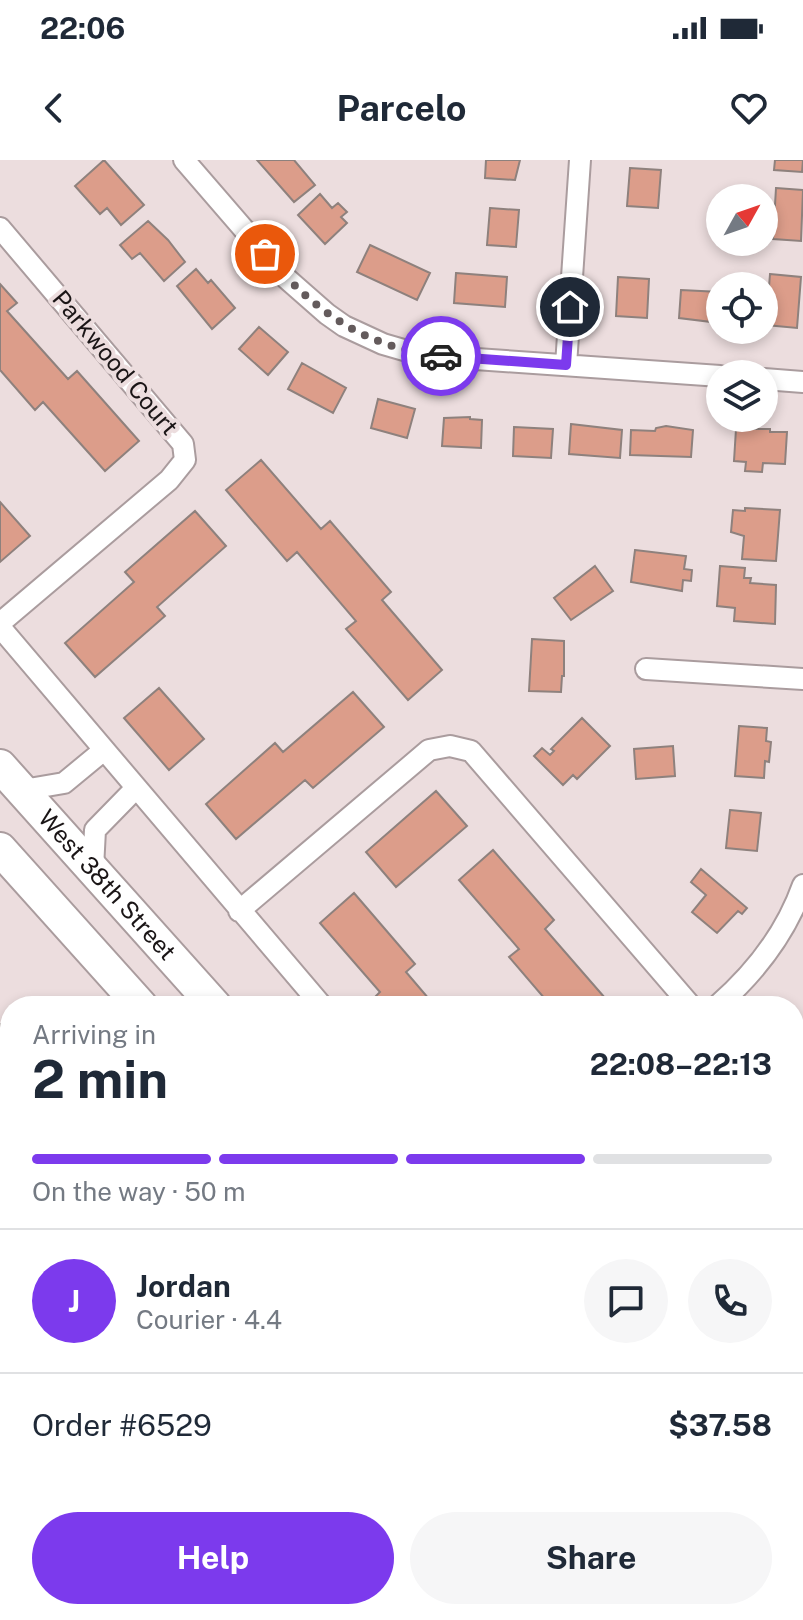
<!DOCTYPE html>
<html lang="en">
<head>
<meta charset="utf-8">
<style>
  body { margin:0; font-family:"Public Sans",sans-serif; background:#f6f6f7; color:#1f2937; height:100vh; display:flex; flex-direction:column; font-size:30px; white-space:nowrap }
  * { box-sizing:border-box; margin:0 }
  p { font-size:26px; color:#747a83 }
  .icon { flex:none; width:44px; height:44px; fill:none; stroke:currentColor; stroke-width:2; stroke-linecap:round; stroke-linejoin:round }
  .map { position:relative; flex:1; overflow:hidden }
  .details { position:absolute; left:0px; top:836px; width:804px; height:624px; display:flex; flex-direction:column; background:#fff; border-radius:32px 32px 0 0; box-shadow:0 4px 12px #0003 }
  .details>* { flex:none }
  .needle { width:52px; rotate:50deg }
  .fabs { position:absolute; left:706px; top:24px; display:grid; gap:16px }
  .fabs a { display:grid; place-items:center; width:72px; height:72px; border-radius:50%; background:#fff; box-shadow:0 4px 12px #0003; font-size:40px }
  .pin { position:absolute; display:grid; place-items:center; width:68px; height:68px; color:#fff; margin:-34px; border:4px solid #fff; border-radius:50%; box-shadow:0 2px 8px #0007 }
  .courier { position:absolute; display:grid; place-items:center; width:80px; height:80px; margin:-40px; border:6px solid #7c3aed; border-radius:50%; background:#fff; color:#222; box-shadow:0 2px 10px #0007 }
  .head em { font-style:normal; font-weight:700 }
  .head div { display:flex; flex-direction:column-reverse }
  .head { display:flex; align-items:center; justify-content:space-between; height:136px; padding:0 32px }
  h1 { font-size:52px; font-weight:700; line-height:60px }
  .bar { display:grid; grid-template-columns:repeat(4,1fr); gap:12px 8px; align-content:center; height:96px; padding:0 32px }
  .bar i { height:10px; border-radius:6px; background:#e0e1e3 }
  .bar .on { background:#7c3aed }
  .bar p { grid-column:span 4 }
  .line { display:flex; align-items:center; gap:20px; padding:0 32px; border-top:2px solid #e0e1e3 }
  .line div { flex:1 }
  .round { display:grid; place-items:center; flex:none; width:84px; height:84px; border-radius:42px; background:#f6f6f7 }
  .cta { display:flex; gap:16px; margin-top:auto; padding:16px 32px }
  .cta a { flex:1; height:92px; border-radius:48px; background:#7c3aed; color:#fff; font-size:32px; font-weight:700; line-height:92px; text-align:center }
  .cta a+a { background:#f6f6f7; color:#1f2937 }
  .status { display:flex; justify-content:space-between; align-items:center; height:56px; padding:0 40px; background:#fff; direction:ltr }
  .status svg { height:22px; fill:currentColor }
  header { display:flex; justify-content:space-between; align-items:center; height:104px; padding:0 32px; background:#fff; font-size:36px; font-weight:700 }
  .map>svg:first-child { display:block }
  .building { fill:#dc9d8a; stroke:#8e817d; stroke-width:2 }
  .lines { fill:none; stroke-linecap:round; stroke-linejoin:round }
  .service-casing { stroke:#aa9c9e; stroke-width:14 }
  .minor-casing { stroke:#aa9c9e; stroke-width:24 }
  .primary-casing { stroke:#aa9c9e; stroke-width:36 }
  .service { stroke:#fff; stroke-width:10 }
  .minor { stroke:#fff; stroke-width:20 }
  .primary { stroke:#fff; stroke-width:32 }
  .done { stroke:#645b5c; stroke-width:8; stroke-dasharray:0 14.4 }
  .route { stroke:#7c3aed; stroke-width:10 }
  .labels { text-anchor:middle; stroke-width:8; stroke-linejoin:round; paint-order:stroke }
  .street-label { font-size:24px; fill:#1a1516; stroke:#ecddde }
</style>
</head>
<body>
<div class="status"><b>22:06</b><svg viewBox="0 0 49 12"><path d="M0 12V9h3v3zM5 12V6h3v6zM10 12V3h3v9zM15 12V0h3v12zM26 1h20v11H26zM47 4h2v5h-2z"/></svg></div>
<header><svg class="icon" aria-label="back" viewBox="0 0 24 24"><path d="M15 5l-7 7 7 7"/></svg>Parcelo<svg class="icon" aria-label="heart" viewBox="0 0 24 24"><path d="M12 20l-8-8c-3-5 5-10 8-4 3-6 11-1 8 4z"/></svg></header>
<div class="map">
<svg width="803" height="1460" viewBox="0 0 803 1460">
  <rect width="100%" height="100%" fill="#ecddde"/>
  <path class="building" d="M104,0l40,45 -23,20 -14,-17 -7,6 -25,-28z
    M257,0h37l21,25 -21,17z
    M486,0h34l-5,20 -30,-2z
    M775,0h28l-1,12 -28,-2z
    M630,8l31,2 -3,38 -31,-2z
    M776,28l27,2 -2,51 -28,-2z
    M320,34l12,14 6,-5 9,9 -6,5 6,6 -22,21 -27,-29z
    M490,48l29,2 -3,37 -29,-2z
    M148,61l20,19 17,22 -21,19 -24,-28 -8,6 -12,-14z
    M370,85l60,28 -13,27 -60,-28z
    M196,109l12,14 3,-3 24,28 -23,21 -35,-43z
    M456,113l51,4 -2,30 -51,-4z
    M770,114l31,3 -4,51 -31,-3z
    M618,117l31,2 -2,39 -31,-2z
    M0,124l17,19 -10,8 61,68 9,-8 62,70 -34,30 -62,-69 -8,8 -35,-40z
    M681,130l39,2v31l-41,-5z
    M259,167l29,25 -20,23 -29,-26z
    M302,203l44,25 -13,25 -45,-24z
    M378,239l37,10 -8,29 -36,-10z
    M470,257v2l12,1 -1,28 -39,-2 2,-28z
    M571,264l51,6 -2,28 -51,-4z
    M666,266l27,4 -2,27 -61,-2 1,-25 24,1 1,-3z
    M514,267l39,2 -2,29 -38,-2z
    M736,269h34v3h17l-2,32 -22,-1 -1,9 -17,-1 1,-9 -12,-1z
    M261,300l60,69 9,-8 61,71 -9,8 60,70 -34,30 -62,-71 10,-8 -59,-69 -10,9 -61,-71z
    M0,342l30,34 -30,26z
    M745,348l35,2 -4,51 -34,-2 2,-23 -13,-4 2,-22 12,1z
    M195,351l31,35 -69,61 8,9 -70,61 -30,-34 69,-61 -9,-10z
    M635,390l51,6 -2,13 8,1 -1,11 -8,-1 -1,11 -51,-9z
    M595,406l18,25 -42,29 -17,-22z
    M720,406l25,2 -1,10h7l-1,5 26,2 -1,39 -41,-3 1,-13 -18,-2z
    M532,479l32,2v35h-2l-1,16 -32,-1z
    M159,528l45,51 -35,31 -45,-52z
    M353,532l31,35 -71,61 -8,-8 -69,59 -30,-35 69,-61 8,9z
    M582,558l28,28 -33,33 -4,-4 -10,10 -29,-29 8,-8 8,7 4,-4 -3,-2z
    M739,566l28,2 -1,13 5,1 -2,20 -4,-1 -1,17 -29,-2z
    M673,586l2,30 -39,3 -2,-30z
    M436,631l31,35 -71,61 -30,-35z
    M730,650l31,3 -4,38 -31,-3z
    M493,690l61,70 -9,9 60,69 -9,8h-45l-42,-49 10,-8 -60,-69z
    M701,709l46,39 -5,6 -4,-3 -21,22 -25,-21 14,-17 -15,-13z
    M354,733l61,71 -9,8 29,34h-60l-4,-5 9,-9 -60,-69z
    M0,864h10l-7,103h-3z
    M794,999l9,10v71l-9,-10z
    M794,1236l9,10v90l-9,-10z"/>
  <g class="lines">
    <defs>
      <path id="service" d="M5,1265c-5,-17 -3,-32 5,-48"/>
      <path id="minor" d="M184,0l102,118 41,36 17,12 39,18 31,9 33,4 273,19
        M0,68l183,216 2,16 -16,20 -169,143
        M566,205l14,-205
        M764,219l39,3
        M0,467l322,379
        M646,509l157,10
        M23,630l41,-7 40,-33
        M93,708l2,-38 41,-42
        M239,751l190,-161 21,-4 21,5 220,255
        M717,846c38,-33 69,-73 86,-121
        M794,911l9,8
        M794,1388l9,10
        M794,1425l9,-8"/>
      <g id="primary">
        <path id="s1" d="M0,606l215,240"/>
        <path d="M0,689l141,157"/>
        <path d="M669,1450l9,10"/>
        <path d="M743,1450l9,10"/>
      </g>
    </defs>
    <use href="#service" class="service-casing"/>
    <use href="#minor" class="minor-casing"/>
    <use href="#primary" class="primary-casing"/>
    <use href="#service" class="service"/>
    <use href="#minor" class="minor"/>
    <use href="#primary" class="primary"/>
  </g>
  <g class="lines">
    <path class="done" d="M265,94c51,58 98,93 176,102"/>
    <path class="route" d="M441,196l125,9 4,-58"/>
  </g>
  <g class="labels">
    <g class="street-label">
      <text transform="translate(115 203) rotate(50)" y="8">Parkwood Court</text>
      <text dy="8" stroke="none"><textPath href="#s1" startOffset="160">West 38th Street</textPath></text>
    </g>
  </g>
</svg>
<div class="fabs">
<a><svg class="needle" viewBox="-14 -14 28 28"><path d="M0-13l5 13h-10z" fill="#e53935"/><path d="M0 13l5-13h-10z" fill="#747a83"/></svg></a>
<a><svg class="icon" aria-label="locate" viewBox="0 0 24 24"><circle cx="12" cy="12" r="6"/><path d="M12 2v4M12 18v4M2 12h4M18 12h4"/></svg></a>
<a><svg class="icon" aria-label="layers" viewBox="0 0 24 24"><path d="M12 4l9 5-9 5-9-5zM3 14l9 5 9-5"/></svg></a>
</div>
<div class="pin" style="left:265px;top:94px;background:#ea580c"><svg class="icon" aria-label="bag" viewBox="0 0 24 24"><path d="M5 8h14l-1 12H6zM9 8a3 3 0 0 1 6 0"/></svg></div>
<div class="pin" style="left:570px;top:147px;background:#1f2937"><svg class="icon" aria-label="home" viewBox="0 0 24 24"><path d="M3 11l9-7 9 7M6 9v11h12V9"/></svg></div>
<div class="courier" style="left:441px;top:196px"><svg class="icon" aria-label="car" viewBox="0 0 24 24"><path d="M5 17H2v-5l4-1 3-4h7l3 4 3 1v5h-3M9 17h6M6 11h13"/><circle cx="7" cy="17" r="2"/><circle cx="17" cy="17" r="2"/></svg></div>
<section class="details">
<div class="head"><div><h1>2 min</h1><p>Arriving in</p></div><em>22:08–22:13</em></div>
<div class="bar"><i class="on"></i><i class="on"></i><i class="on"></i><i></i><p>On the way · 50 m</p></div>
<div class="line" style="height:144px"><b class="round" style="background:#7c3aed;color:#fff">J</b><div><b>Jordan</b><p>Courier · 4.4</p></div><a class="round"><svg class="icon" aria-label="chat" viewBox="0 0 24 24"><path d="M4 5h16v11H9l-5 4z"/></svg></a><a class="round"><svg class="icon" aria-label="phone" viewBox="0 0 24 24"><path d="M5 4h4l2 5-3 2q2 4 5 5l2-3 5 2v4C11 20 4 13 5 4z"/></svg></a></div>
<div class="line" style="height:104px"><div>Order #6529</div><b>$37.58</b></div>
<div class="cta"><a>Help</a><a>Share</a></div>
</section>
</div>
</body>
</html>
